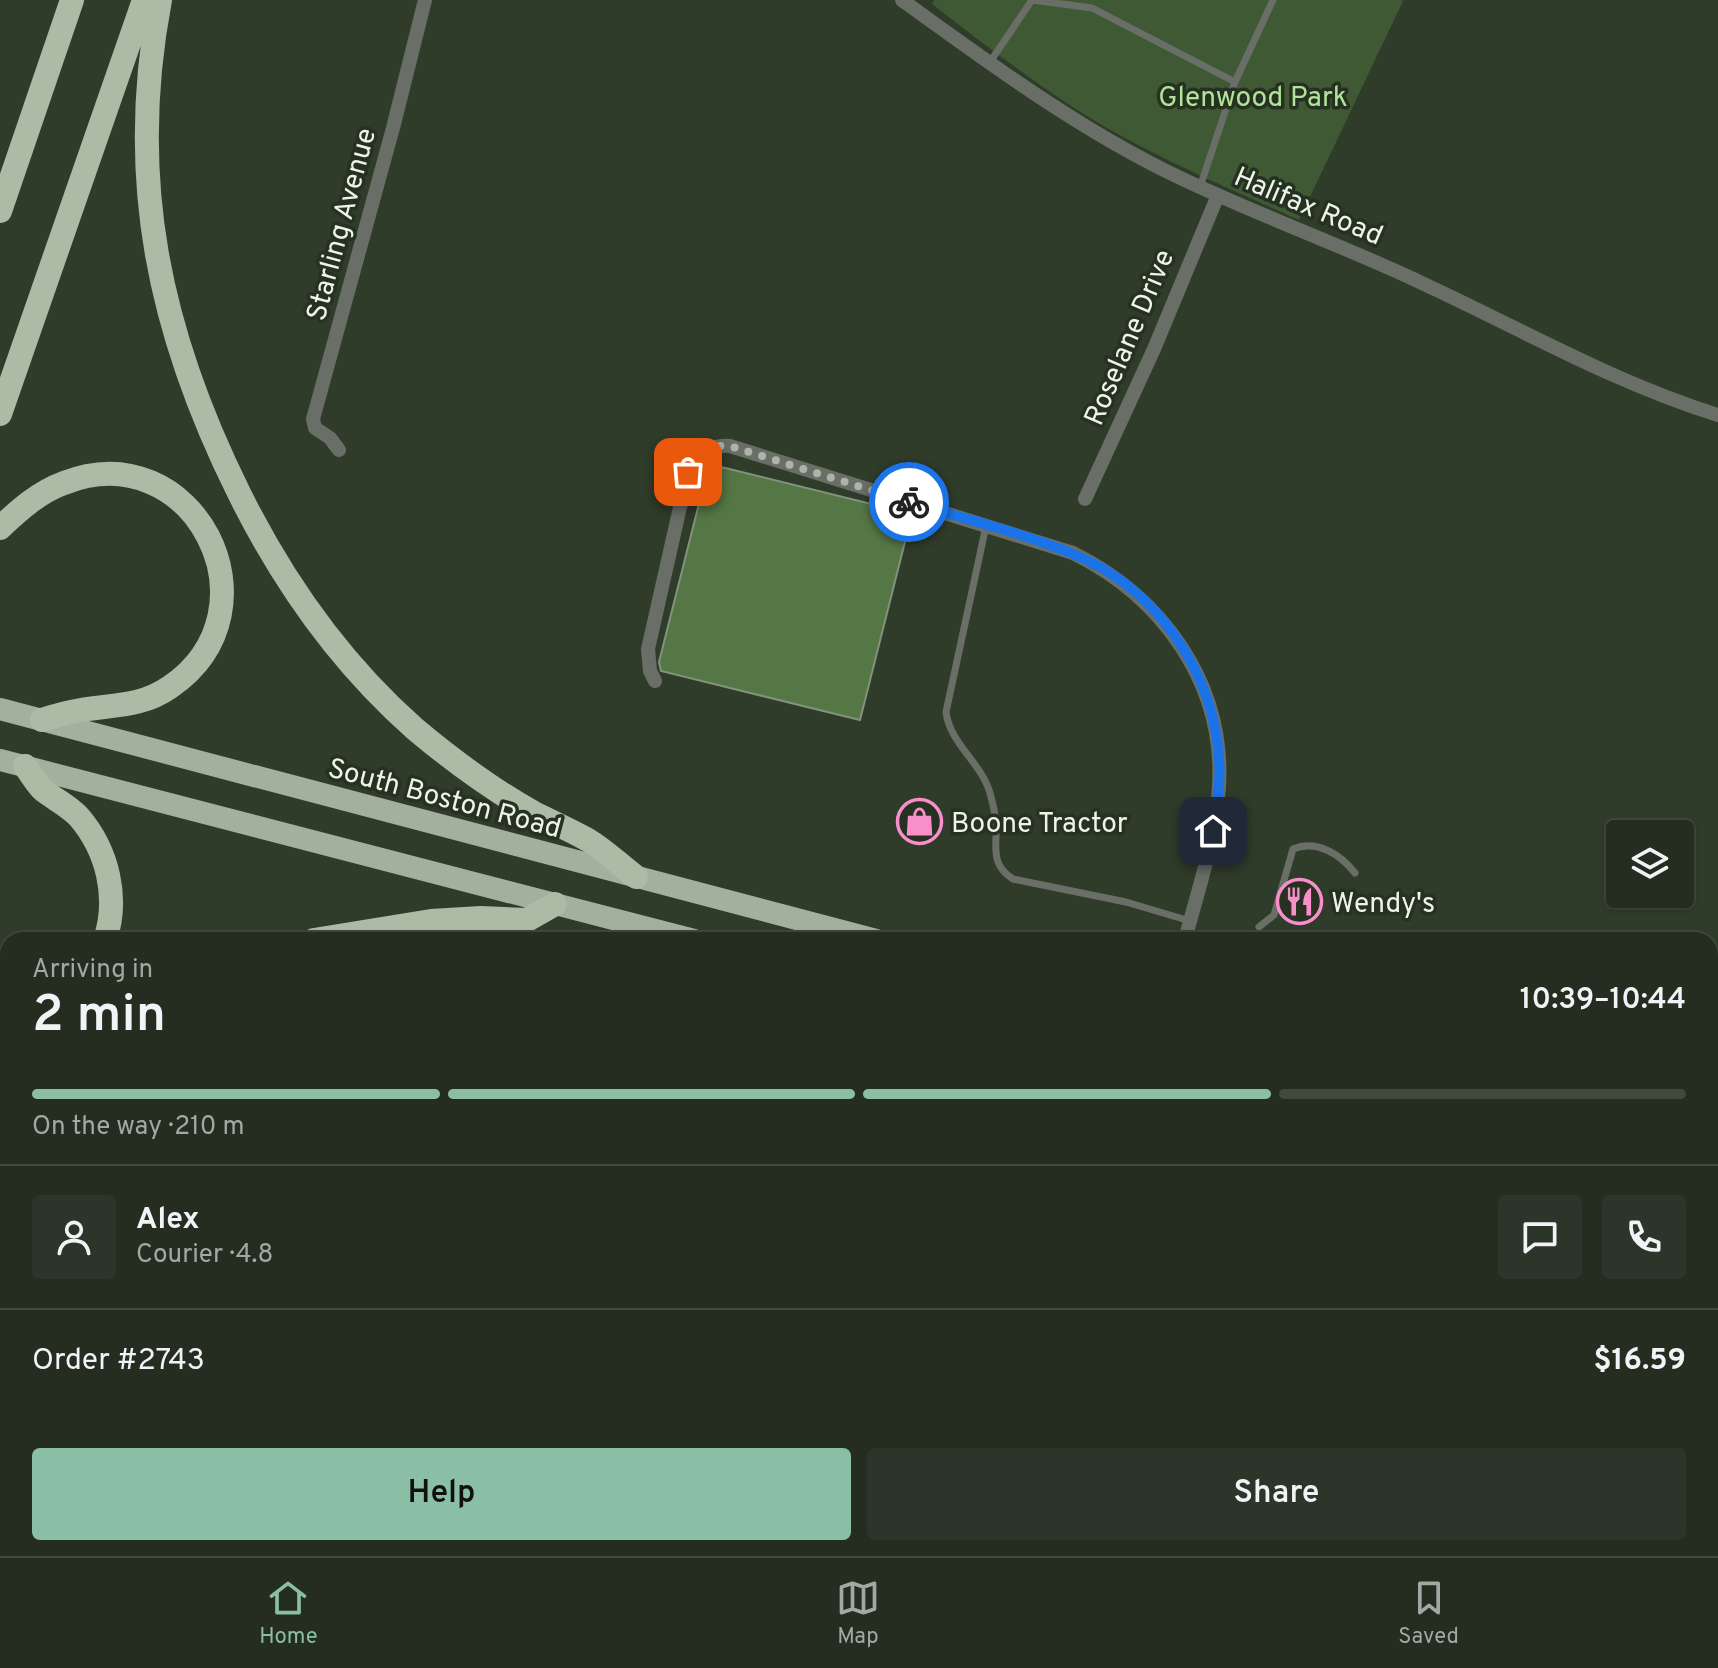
<!DOCTYPE html>
<html lang="en">
<head>
<meta charset="utf-8">
<style>
  body { margin:0; font-family:Overpass,sans-serif; background:#2c3529; color:#f1f3f6; height:100vh; display:flex; flex-direction:column; font-size:30px; white-space:nowrap }
  * { box-sizing:border-box; margin:0 }
  p { font-size:26px; color:#a3a8a5 }
  .icon { flex:none; width:44px; height:44px; fill:none; stroke:currentColor; stroke-width:2; stroke-linecap:round; stroke-linejoin:round }
  .map { position:relative; flex:1; overflow:hidden }
  .panel { position:absolute; left:0px; top:932px; width:1718px; height:624px; display:flex; flex-direction:column; background:#242d20; border-radius:24px 24px 0 0; box-shadow:0 2px 6px #0004,0 0 0 2px #41493e }
  .panel>* { flex:none }
  .controls { position:absolute; left:1606px; top:820px; display:grid; gap:16px }
  .controls a { display:grid; place-items:center; width:88px; height:88px; border-radius:8px; background:#242d20; box-shadow:0 2px 6px #0004,0 0 0 2px #41493e; font-size:40px }
  .pin { position:absolute; display:grid; place-items:center; width:68px; height:68px; color:#fff; margin:-34px; border-radius:16px; box-shadow:0 4px 12px #0006 }
  .courier { position:absolute; display:grid; place-items:center; width:80px; height:80px; margin:-40px; border:6px solid #1a73e8; border-radius:50%; background:#fff; color:#222; box-shadow:0 2px 10px #0007 }
  .head em { font-style:normal; font-weight:600 }
  .head div { display:flex; flex-direction:column-reverse }
  .head { display:flex; align-items:center; justify-content:space-between; height:136px; padding:0 32px }
  h1 { font-size:52px; font-weight:600; line-height:60px }
  .bar { display:grid; grid-template-columns:repeat(4,1fr); gap:12px 8px; align-content:center; height:96px; padding:0 32px }
  .bar i { height:10px; border-radius:6px; background:#41493e }
  .bar .selected { background:#8abfa5 }
  .bar p { grid-column:span 4 }
  .line { display:flex; align-items:center; gap:20px; padding:0 32px; border-top:2px solid #41493e }
  .line div { flex:1 }
  .round { display:grid; place-items:center; flex:none; width:84px; height:84px; border-radius:8px; background:#2c3529 }
  .button { display:flex; gap:16px; margin-top:auto; padding:16px 32px }
  .button a { flex:1; height:92px; border-radius:8px; background:#8abfa5; color:#111; font-size:32px; font-weight:600; line-height:92px; text-align:center }
  .button a+a { background:#2c3529; color:#f1f3f6 }
  .tab-bar { display:flex; justify-content:space-around; align-items:center; height:112px; border-top:2px solid #41493e; background:#242d20; font-size:22px; color:#a3a8a5 }
  .tab-bar a { display:grid; justify-items:center; gap:4px }
  .tab-bar .selected { color:#8abfa5 }
  .map>svg:first-child { display:block }
  .built { fill:#374730 }
  .green { fill:#3f5934 }
  .lines { fill:none; stroke-linecap:round; stroke-linejoin:round }
  .stream { stroke:#94af88; stroke-width:5 }
  .building { fill:#557745; stroke:#83917d; stroke-width:2 }
  .service { stroke:#696f67; stroke-width:7 }
  .minor { stroke:#696f67; stroke-width:14 }
  .tertiary { stroke:#696f67; stroke-width:16 }
  .trunk { stroke:#a2b09d; stroke-width:22 }
  .motorway { stroke:#acbba6; stroke-width:24 }
  .done { stroke:#abb4a6; stroke-width:8; stroke-dasharray:0 14.4 }
  .route { stroke:#1a73e8; stroke-width:10 }
  .labels { text-anchor:middle; stroke-width:7; stroke-linejoin:round; paint-order:stroke }
  .park-label { font-size:28px; fill:#b0e499; stroke:#263121 }
  .street-label { font-size:28px; fill:#edf4e9; stroke:#263121 }
  .poi-label { font-size:28px; fill:#edf4e9; stroke:#263121; text-anchor:start }
</style>
</head>
<body>
<div class="map">
<svg width="1718" height="1556" viewBox="0 0 1718 1556">
  <rect width="100%" height="100%" fill="#303c2a"/>
  <path class="built" d="M1710,1226l8,2v317l-8,11h-1710v-80l8,-1v73h1702z"/>
  <path class="green" d="M934,0h467l2,1 -104,219c-68,-31 -139,-60 -204,-99 -57,-35 -110,-76 -163,-117z"/>
  <g class="lines">
    <path class="stream" d="M0,1382l8,-1"/>
  </g>
  <path class="building" d="M709,464l203,50 -52,206 -199,-49 -2,-9z"/>
  <g class="lines">
    <path class="service" d="M990,62l42,-62 60,8 143,74 -35,105
      M1235,82l38,-82
      M986,526l-40,186c4,32 35,50 44,81 3,10 5,20 6,31 1,23 -6,41 17,55l113,23 64,19
      M1259,927l15,-12 19,-66c24,-10 48,6 62,24"/>
    <path class="minor" d="M902,0c83,60 167,122 258,168 87,44 179,75 266,117 97,45 189,98 292,130
      M339,450l-9,-12 -15,-10 -2,-9 80,-291 32,-128
      M1085,499l69,-150 64,-154
      M655,681l-5,-10 -2,-22 40,-177c10,-17 21,-28 42,-26l343,107c89,44 152,130 146,233 -3,52 -21,104 -34,154
      M1714,1153l4,-16"/>
    <path class="tertiary" d="M0,1187l8,-5"/>
    <path class="trunk" d="M0,709l876,231
      M0,760l694,180
      M1710,1152l8,3
      M1710,1210l8,2"/>
    <path class="motorway" d="M160,0c-34,178 -1,332 79,493 44,89 100,169 176,236 37,31 76,60 119,84 18,9 36,17 54,27 17,10 32,25 48,37
      M0,211l72,-211
      M0,414l144,-414
      M0,528c19,-18 39,-36 64,-45 129,-51 220,126 106,204 -31,22 -64,17 -99,25 -10,2 -20,5 -29,8
      M25,766c6,8 12,19 19,25 12,9 25,15 35,26 29,34 40,81 26,123
      M314,940l117,-19 50,-3 46,2 28,-16
      M0,1016l8,-1
      M0,1092l8,-6"/>
  </g>
  <g class="lines">
    <path class="done" d="M688,472c10,-17 21,-28 42,-26l179,56"/>
    <path class="route" d="M909,502c53,16 114,31 164,52 82,33 140,116 146,204 2,25 -3,49 -6,73"/>
  </g>
  <defs>
    <symbol id="shop-ring" viewBox="-11 -11 22 22"><circle r="9.5" fill="#263121" stroke="#f98fca" stroke-width="1.5"/><path d="M-5-2.5h2.3a2.7 3.5 0 0 1 5.4 0H5L5.5 6h-11ZM-1.5-2.5h3a1.5 2.3 0 0 0-3 0Z" fill="#f98fca"/></symbol>
    <symbol id="restaurant-ring" viewBox="-11 -11 22 22"><circle r="9.5" fill="#263121" stroke="#f98fca" stroke-width="1.5"/><path d="M-5-6h1v4h1v-4h1v4h1v-4h1v5L-1.5 .5V6h-2V.5L-5-1ZM5-6V6H3V1.5H1.5Q1.5-4 5-6Z" fill="#f98fca"/></symbol>
  </defs>
  <g fill-rule="evenodd">
    <use href="#shop-ring" x="894" y="796" width="51" height="51"/>
    <use href="#restaurant-ring" x="1274" y="876" width="51" height="51"/>
  </g>
  <g class="labels">
    <g class="park-label">
      <text x="1253" y="106">Glenwood Park</text>
    </g>
    <g class="street-label">
      <text transform="translate(1309 205) rotate(23)" y="10">Halifax Road</text>
      <text transform="translate(340 224) rotate(-75)" y="10">Starling Avenue</text>
      <text transform="translate(1128 337) rotate(-67)" y="10">Roselane Drive</text>
      <text transform="translate(445 797) rotate(15)" y="10">South Boston Road</text>
    </g>
    <g class="poi-label">
      <text x="951" y="832">Boone Tractor</text>
      <text x="1331" y="912">Wendy's</text>
    </g>
  </g>
</svg>
<div class="controls">
<a><svg class="icon" aria-label="layers" viewBox="0 0 24 24"><path d="M12 4l9 5-9 5-9-5zM3 14l9 5 9-5"/></svg></a>
</div>
<div class="pin" style="left:688px;top:472px;background:#ea580c"><svg class="icon" aria-label="bag" viewBox="0 0 24 24"><path d="M5 8h14l-1 12H6zM9 8a3 3 0 0 1 6 0"/></svg></div>
<div class="pin" style="left:1213px;top:831px;background:#1f2937"><svg class="icon" aria-label="home" viewBox="0 0 24 24"><path d="M3 11l9-7 9 7M6 9v11h12V9"/></svg></div>
<div class="courier" style="left:909px;top:502px"><svg class="icon" aria-label="bike" viewBox="0 0 24 24"><circle cx="6" cy="16" r="4"/><circle cx="18" cy="16" r="4"/><path d="M6 16l4-8h5l3 8M10 8l3 8H6M13 5h3"/></svg></div>
<section class="panel">
<div class="head"><div><h1>2 min</h1><p>Arriving in</p></div><em>10:39–10:44</em></div>
<div class="bar"><i class="selected"></i><i class="selected"></i><i class="selected"></i><i></i><p>On the way · 210 m</p></div>
<div class="line" style="height:144px"><a class="round"><svg class="icon" aria-label="person" viewBox="0 0 24 24"><circle cx="12" cy="8" r="4"/><path d="M4 21q1-7 8-7t8 7"/></svg></a><div><b>Alex</b><p>Courier · 4.8</p></div><a class="round"><svg class="icon" aria-label="chat" viewBox="0 0 24 24"><path d="M4 5h16v11H9l-5 4z"/></svg></a><a class="round"><svg class="icon" aria-label="phone" viewBox="0 0 24 24"><path d="M5 4h4l2 5-3 2q2 4 5 5l2-3 5 2v4C11 20 4 13 5 4z"/></svg></a></div>
<div class="line" style="height:104px"><div>Order #2743</div><b>$16.59</b></div>
<div class="button"><a>Help</a><a>Share</a></div>
</section>
</div>
<nav class="tab-bar">
<a class="selected"><svg class="icon" aria-label="home" viewBox="0 0 24 24"><path d="M3 11l9-7 9 7M6 9v11h12V9"/></svg>Home</a>
<a><svg class="icon" aria-label="map" viewBox="0 0 24 24"><path d="M3 6l6-2 6 2 6-2v14l-6 2-6-2-6 2zM9 4v14M15 6v14"/></svg>Map</a>
<a><svg class="icon" aria-label="saved" viewBox="0 0 24 24"><path d="M7 4h10v16l-5-4-5 4z"/></svg>Saved</a>
</nav>
</body>
</html>
